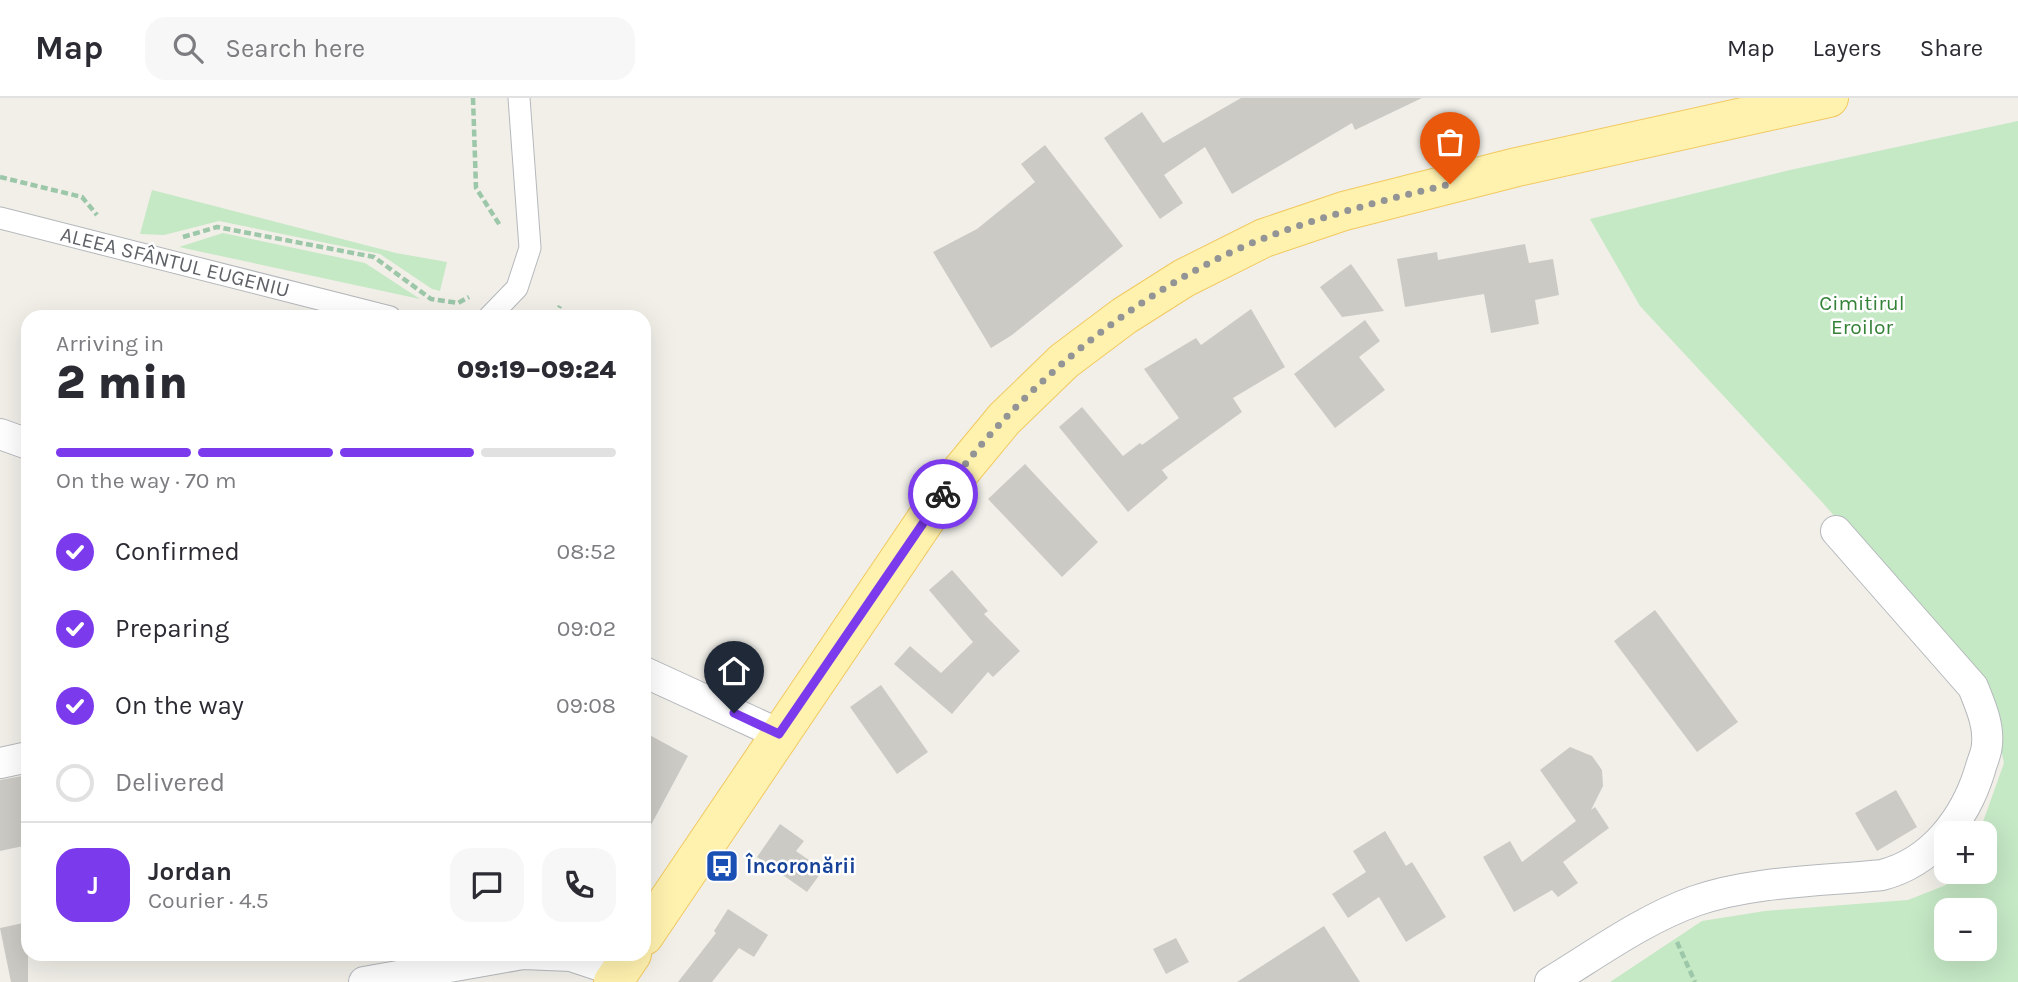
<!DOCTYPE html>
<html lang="en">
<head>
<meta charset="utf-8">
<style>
  body { margin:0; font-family:Karla,sans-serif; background:#f7f7f7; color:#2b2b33; height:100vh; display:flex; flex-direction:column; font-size:26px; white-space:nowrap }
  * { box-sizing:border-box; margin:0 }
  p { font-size:23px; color:#7c7c81 }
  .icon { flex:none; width:38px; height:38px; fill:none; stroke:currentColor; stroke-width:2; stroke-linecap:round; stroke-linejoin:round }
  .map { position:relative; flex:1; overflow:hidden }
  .details { position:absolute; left:21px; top:212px; width:630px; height:651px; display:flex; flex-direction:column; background:#fff; border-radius:21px; box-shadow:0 7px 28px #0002 }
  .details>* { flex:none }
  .buttons { position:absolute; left:1934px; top:723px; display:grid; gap:14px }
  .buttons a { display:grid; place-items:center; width:63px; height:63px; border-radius:14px; background:#fff; box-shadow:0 7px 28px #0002; font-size:35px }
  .pin { position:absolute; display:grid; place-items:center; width:60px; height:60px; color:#fff; margin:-72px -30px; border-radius:50% 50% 50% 0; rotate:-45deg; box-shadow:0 0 7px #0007 }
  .pin .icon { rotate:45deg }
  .courier { position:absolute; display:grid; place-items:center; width:70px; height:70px; margin:-35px; border:5px solid #7c3aed; border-radius:50%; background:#fff; color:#222; box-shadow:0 2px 9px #0007 }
  .summary em { font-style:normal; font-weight:800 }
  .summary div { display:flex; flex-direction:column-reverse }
  .summary { display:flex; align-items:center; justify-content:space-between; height:119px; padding:0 35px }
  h1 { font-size:46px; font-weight:800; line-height:52px }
  .bar { display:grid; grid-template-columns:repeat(4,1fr); gap:10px 7px; align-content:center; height:84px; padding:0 35px }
  .bar i { height:9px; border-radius:5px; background:#e1e1e2 }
  .bar .selected { background:#7c3aed }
  .bar p { grid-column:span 4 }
  .line { display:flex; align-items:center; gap:18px; padding:0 35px; border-top:2px solid #e1e1e2 }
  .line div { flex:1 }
  .round { display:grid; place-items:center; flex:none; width:74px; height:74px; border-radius:21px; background:#f7f7f7 }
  ol { padding:0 35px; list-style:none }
  li { display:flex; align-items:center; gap:21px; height:77px }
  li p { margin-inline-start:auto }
  li .icon { padding:7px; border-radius:50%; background:#7c3aed; color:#fff; stroke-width:4 }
  li:last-child { color:#7c7c81 }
  li i { width:38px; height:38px; border:4px solid #e1e1e2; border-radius:50% }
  header { display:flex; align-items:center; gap:42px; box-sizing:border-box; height:98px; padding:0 35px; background:#fff; border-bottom:2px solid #e1e1e2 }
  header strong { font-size:33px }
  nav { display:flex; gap:38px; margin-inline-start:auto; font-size:24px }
  .search { width:490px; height:63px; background:#f7f7f7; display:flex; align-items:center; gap:18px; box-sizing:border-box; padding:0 24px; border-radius:21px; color:#7c7c81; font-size:26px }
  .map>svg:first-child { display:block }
  .green { fill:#c5e8c5; fill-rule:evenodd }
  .building { fill:#cccac5 }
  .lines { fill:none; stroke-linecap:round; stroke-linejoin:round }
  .pedestrian-casing { stroke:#b5b8bc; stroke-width:23 }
  .minor-casing { stroke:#b5b8bc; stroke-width:32 }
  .primary-casing { stroke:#f2c960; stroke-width:40 }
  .path { stroke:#9cc7a9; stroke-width:4.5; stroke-dasharray:7 3.5; stroke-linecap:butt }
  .pedestrian { stroke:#fff; stroke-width:21 }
  .minor { stroke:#fff; stroke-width:30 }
  .primary { stroke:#fff2af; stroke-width:38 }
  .done { stroke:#929495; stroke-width:7; stroke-dasharray:0 12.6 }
  .route { stroke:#7c3aed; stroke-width:9 }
  .labels { text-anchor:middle; stroke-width:5; stroke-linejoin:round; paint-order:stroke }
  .street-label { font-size:21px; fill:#5f6368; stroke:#fff }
  .park-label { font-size:21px; fill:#348238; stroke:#fff }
  .transit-label { font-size:21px; font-weight:bold; fill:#164399; stroke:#fff; text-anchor:start }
</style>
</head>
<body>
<header>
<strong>Map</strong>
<div class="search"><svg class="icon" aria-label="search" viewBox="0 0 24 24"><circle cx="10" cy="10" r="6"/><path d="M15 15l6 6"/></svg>Search here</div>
<nav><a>Map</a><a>Layers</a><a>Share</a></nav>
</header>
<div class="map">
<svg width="2018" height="884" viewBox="0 0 2018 884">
  <rect width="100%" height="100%" fill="#f1efe8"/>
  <path class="green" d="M2018,23v861h-408l92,-61 63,-10 143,-11 38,-15 8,-13h30v-39h-5l25,-70 -15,-70 -167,-191 -182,-196 -50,-87 200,-49zM1946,812h38v38h-38z
    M152,92l244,63 51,9 -7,29 -8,-2 -52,-35 -161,-33 -55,14 -24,-1z
    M223,135l142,30 55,36 -241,-52z"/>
  <path class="building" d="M1241,0h181l-67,32 -3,-7 -120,71 -27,-47 -41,28 19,28 -23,16 -56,-81 38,-26 21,31z
    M1045,47l78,101 -111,89 -21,13 -58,-96 44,-23 58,-47 -14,-18z
    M1525,146l4,19 24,-4 6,36 -24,5 4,24 -48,9 -7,-39 -79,13 -8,-48 40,-7 1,8z
    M1351,166l33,47 -42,6 -22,-30z
    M1251,211l34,58 -52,31 9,14 -80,58 6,8 -40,34 -69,-85 23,-20 41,49 17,-13 2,2 37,-27 -35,-49 52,-31 5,7z
    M1365,222l15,21 -21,16 26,33 -50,38 -41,-54z
    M1025,366l73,78 -36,35 -74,-78z
    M952,472l36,41 -4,3 36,37 -27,26 -5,-5 -36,42 -58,-50 16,-18 31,27 32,-31 -44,-52z
    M1655,512l83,112 -41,30 -83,-111z
    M881,587l47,67 -31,22 -47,-67z
    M644,634l44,24 -44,82z
    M1570,649l22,9 10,14 1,16 -12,24 4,-3 14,21 -46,34 15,21 -20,14 -6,-7 -38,22 -31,-55 27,-16 12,21 54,-41 -36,-51z
    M28,677v70l-28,6v-71z
    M1896,692l21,37 -40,24 -22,-38z
    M780,726l24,17 -8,10 27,19 -16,22 -50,-35z
    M1385,733l21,35 6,-4 34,55 -40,25 -27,-45 -31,21 -16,-24 34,-22 -13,-21z
    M728,811l40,26 -14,22 -15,-9 -27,34h-34l38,-49 -2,-2z
    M28,824v60h-17l-11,-54z
    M1324,828l36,56h-123z
    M1176,840l13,24 -23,12 -13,-25z"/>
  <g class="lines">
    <defs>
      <path id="pedestrian" d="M0,120l390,99
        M489,219l28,-29 13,-40 -11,-150"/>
      <path id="minor" d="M0,336l28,10
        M644,574l135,62
        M0,665l28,-6
        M364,884l159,-28 48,2 48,16
        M1550,884c46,-28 94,-63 145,-81 56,-20 128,-20 187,-26 50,-13 83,-56 98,-105 2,-8 7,-18 7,-26 2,-20 -7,-39 -14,-57l-137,-156"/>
      <path id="primary" d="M644,838l303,-448 57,-69 60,-58 60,-45 60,-38 80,-40 80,-27 173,-44 312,-69
        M613,884l19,-28"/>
    </defs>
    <use href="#pedestrian" class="pedestrian-casing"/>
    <use href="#minor" class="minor-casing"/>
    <use href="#primary" class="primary-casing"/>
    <path class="path" d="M473,0l3,90 25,39
      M0,79l82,20 15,18
      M183,139l34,-10 157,30 57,42 27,4 11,-6
      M554,219l6,-11
      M1677,844l18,40"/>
    <use href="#pedestrian" class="pedestrian"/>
    <use href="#minor" class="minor"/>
    <use href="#primary" class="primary"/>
  </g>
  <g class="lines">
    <path class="done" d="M943,396c75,-107 201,-210 324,-257 59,-22 121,-38 183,-53"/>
    <path class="route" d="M734,615l45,21 164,-240"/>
  </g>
  <defs>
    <symbol id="bus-square" viewBox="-11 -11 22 22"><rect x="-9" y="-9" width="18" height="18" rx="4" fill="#1a4fb4" stroke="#fff"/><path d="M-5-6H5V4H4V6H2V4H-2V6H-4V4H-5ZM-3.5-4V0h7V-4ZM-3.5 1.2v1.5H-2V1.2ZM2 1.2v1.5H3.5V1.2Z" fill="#fff"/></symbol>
  </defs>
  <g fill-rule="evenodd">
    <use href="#bus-square" x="703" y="749" width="38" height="38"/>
  </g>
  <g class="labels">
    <g class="street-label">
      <text transform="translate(175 164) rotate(14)" y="7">ALEEA SFÂNTUL EUGENIU</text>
    </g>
    <g class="park-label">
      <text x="1862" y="212">Cimitirul<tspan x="1862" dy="24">Eroilor</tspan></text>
    </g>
    <g class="transit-label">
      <text x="746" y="775">Încoronării</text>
    </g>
  </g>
</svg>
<div class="buttons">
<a>+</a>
<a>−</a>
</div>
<div class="pin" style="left:1450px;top:86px;background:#ea580c"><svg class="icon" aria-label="bag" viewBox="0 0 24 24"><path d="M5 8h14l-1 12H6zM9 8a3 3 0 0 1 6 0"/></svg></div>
<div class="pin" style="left:734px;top:615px;background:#1f2937"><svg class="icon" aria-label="home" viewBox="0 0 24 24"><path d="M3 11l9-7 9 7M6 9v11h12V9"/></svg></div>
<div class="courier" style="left:943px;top:396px"><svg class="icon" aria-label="bike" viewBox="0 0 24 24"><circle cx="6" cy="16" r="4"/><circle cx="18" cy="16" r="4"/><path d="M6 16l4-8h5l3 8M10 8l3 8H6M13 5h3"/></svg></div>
<section class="details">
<div class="summary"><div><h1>2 min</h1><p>Arriving in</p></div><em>09:19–09:24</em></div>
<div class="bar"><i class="selected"></i><i class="selected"></i><i class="selected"></i><i></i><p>On the way · 70 m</p></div>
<ol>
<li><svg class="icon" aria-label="check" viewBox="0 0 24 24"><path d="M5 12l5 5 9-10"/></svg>Confirmed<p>08:52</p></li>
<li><svg class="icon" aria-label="check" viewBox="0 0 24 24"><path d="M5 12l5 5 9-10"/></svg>Preparing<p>09:02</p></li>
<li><svg class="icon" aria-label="check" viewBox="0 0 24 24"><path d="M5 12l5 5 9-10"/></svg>On the way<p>09:08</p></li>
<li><i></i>Delivered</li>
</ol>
<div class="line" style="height:126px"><b class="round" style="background:#7c3aed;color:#fff">J</b><div><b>Jordan</b><p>Courier · 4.5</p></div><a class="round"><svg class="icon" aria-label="chat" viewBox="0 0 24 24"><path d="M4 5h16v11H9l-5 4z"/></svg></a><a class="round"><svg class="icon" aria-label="phone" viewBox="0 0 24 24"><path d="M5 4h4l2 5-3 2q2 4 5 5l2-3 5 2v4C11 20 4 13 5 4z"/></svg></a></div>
</section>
</div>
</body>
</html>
